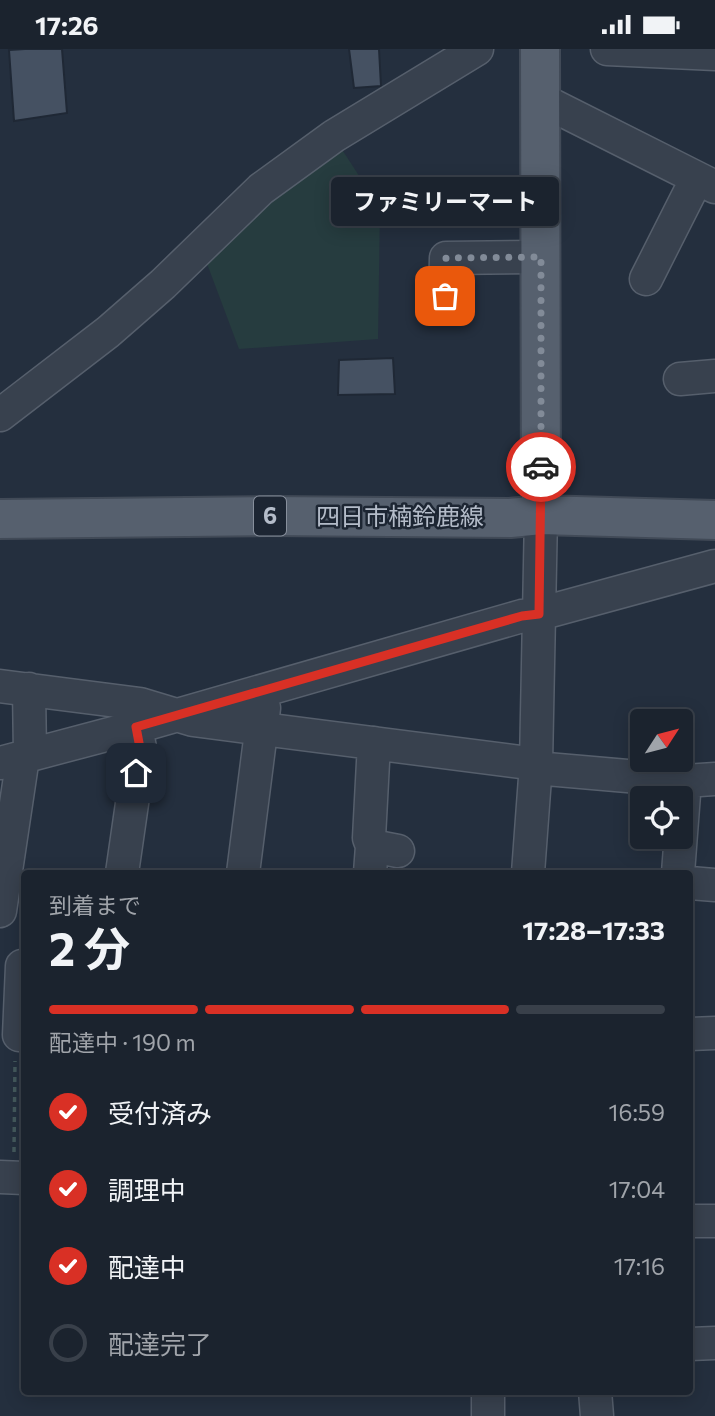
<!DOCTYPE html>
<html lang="ja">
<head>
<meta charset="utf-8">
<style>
  body { margin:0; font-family:Commissioner,"Noto Sans JP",sans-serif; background:#282f3a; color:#f1f3f6; height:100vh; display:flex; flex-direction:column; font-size:26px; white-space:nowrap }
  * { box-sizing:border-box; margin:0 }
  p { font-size:23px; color:#a0a4aa }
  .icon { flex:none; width:38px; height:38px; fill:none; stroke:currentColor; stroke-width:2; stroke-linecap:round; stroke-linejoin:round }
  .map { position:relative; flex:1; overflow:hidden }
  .details { position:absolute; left:21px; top:821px; width:672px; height:525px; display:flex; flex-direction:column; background:#1b232e; border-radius:7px; box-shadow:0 4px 18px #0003,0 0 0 2px #39404a }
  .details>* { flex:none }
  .needle { width:46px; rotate:54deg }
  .buttons { position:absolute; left:630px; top:660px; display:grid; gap:14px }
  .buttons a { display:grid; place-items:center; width:63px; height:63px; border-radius:7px; background:#1b232e; box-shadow:0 4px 18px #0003,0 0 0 2px #39404a; font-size:35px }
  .pin { position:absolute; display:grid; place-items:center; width:60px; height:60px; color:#fff; margin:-30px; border-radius:14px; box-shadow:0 4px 10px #0006 }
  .courier { position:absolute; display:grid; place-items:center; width:70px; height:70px; margin:-35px; border:5px solid #d93025; border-radius:50%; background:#fff; color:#222; box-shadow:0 2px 9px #0007 }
  .bubble { position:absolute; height:49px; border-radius:7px; background:#1b232e; box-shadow:0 4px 18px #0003,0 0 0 2px #39404a; font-size:23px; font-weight:700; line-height:49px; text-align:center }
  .summary em { font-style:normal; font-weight:700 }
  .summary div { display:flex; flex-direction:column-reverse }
  .summary { display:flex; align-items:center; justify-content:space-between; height:119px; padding:0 28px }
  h1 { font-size:46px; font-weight:700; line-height:52px }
  .bar { display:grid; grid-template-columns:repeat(4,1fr); gap:10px 7px; align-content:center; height:84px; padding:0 28px }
  .bar i { height:9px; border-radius:5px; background:#39404a }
  .bar .selected { background:#d93025 }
  .bar p { grid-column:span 4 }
  ol { padding:0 28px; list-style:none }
  li { display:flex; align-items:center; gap:21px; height:77px }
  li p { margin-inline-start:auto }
  li .icon { padding:7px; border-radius:50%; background:#d93025; color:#fff; stroke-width:4 }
  li:last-child { color:#a0a4aa }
  li i { width:38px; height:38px; border:4px solid #39404a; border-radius:50% }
  .status { display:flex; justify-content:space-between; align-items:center; height:49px; padding:0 35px; background:#1b232e; direction:ltr }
  .status svg { height:19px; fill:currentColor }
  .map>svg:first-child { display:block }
  .green { fill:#263c3f }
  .building { fill:#455162; stroke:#1f2835; stroke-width:2 }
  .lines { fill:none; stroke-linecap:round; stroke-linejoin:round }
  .minor-casing { stroke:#565f6c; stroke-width:35 }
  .major-casing { stroke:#414a57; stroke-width:42 }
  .path { stroke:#44595c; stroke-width:3.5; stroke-dasharray:5 5; stroke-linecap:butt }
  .minor { stroke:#38414e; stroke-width:32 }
  .major { stroke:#56606e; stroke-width:38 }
  .done { stroke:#828b98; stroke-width:7; stroke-dasharray:0 12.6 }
  .route { stroke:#d93025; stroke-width:9 }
  .labels { text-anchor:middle; stroke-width:5; stroke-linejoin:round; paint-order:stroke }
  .shield { fill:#1d2633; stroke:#878f9c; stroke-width:2 }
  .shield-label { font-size:23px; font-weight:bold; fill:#b4bcc9 }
  .street-label { font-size:24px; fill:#b4bcc9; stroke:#1d2633 }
</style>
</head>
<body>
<div class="status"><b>17:26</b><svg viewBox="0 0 49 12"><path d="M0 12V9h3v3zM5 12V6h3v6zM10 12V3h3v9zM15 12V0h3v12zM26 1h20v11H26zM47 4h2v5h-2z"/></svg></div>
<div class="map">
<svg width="715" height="1367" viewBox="0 0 715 1367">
  <rect width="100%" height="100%" fill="#242f3e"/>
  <path class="green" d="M341,99l39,60 -2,131 -139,10 -36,-96 46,-43z"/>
  <path class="building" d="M25,0h37l5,64 -53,8 -5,-71z
    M349,0h30l2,37 -27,2z
    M393,309l2,36 -57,1 1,-35z"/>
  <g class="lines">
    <defs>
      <path id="minor" d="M607,0l108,5
        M540,50l175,88
        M646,230l51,-101
        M445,247l1,-38 95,-1
        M680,330l35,-3
        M0,366l108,-83 55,-48 98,-95 73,-53 143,-87
        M0,637l140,18 53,16 343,44
        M29,640l1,66
        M0,714l136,-36 386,-111 17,-2 176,-48
        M535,719l150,13 30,-2
        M372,797l-3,-8 5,-95
        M122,824l18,-125 -4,-21
        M243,824l21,-165
        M370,824l2,-27 26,5
        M528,824l8,-109 5,-249
        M678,824l7,-92
        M690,834l25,2
        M0,862l23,-154
        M690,985l25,-1
        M19,986l3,-69
        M0,1128l24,1
        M690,1172h25
        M690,1295l25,-1
        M595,1342l2,25
        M488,1367v-25"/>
      <path id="major" d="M540,0l1,466
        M0,470l269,-3 241,2 31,-3 174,5"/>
    </defs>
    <use href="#minor" class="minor-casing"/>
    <use href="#major" class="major-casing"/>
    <path class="path" d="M14,1103l1,-91"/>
    <use href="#minor" class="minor"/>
    <use href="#major" class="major"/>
  </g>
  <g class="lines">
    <path class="done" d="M445,247l1,-38 95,-1v210"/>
    <path class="route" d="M136,724l4,-25 -4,-21 386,-111 17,-2 2,-147"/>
  </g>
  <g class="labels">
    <rect class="shield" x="254" y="447.5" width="32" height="39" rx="5"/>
    <g class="shield-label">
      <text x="270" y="475">6</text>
    </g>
    <g class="street-label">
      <text x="400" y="476">四日市楠鈴鹿線</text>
    </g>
  </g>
</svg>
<div class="buttons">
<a><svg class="needle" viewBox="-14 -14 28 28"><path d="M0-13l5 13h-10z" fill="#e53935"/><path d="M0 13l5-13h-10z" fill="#a0a4aa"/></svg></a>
<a><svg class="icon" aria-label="locate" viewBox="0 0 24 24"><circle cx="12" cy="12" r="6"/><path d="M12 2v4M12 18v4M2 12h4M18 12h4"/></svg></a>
</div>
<div class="pin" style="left:445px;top:247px;background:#ea580c"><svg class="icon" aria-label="bag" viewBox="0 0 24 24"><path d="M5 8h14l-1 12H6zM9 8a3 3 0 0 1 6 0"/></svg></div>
<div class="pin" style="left:136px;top:724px;background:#1f2937"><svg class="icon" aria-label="home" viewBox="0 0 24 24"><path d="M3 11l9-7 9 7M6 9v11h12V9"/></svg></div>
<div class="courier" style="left:541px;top:418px"><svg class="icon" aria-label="car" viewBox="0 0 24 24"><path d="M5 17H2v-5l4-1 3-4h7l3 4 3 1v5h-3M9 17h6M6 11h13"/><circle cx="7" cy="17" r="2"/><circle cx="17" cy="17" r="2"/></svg></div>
<div class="bubble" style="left:331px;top:128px;width:228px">ファミリーマート</div>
<section class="details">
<div class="summary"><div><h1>2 分</h1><p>到着まで</p></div><em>17:28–17:33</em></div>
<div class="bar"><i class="selected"></i><i class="selected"></i><i class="selected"></i><i></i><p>配達中 · 190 m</p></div>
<ol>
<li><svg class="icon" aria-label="check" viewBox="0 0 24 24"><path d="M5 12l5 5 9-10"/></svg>受付済み<p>16:59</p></li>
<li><svg class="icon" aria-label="check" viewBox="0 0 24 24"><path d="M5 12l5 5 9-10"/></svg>調理中<p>17:04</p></li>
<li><svg class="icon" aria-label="check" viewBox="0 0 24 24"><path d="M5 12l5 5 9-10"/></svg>配達中<p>17:16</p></li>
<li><i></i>配達完了</li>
</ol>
</section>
</div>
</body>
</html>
